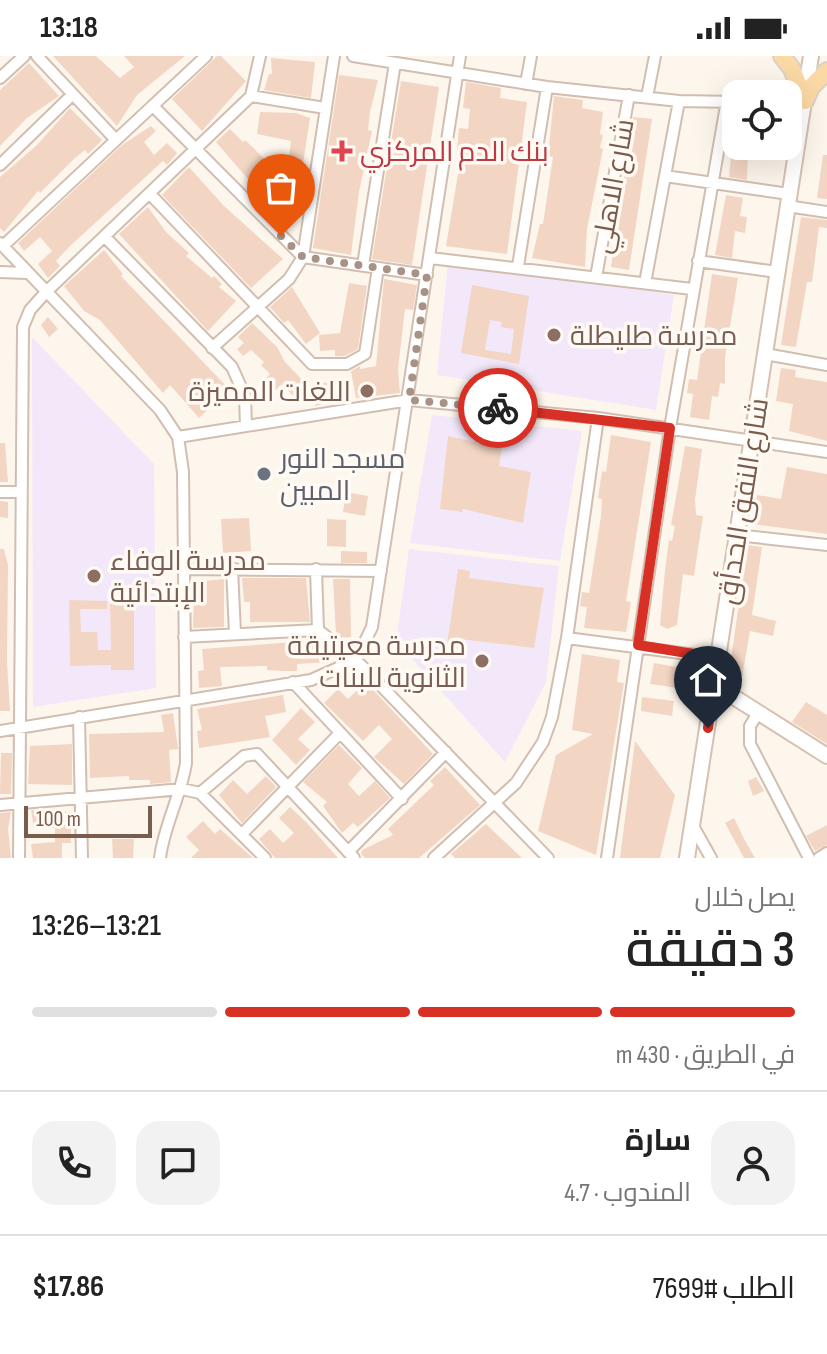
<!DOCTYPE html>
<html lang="ar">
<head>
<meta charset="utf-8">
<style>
  body { margin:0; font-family:"Sofia Sans Condensed",Cairo,sans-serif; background:#f2f2f2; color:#222; direction:rtl; height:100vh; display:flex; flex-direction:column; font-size:30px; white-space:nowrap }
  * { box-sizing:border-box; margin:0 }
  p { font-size:26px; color:#767676 }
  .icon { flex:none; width:44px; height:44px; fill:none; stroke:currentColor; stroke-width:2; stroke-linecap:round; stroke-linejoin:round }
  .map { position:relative; height:802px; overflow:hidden; direction:ltr }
  .side { display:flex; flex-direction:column; background:#fff; flex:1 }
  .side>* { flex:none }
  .tools { position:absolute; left:722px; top:24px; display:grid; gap:16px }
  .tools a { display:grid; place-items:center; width:80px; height:80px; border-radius:16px; background:#fff; box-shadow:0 8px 32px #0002; font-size:40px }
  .scale { position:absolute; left:24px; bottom:20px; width:128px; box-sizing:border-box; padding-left:8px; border:4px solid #7a5c4d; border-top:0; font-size:22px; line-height:28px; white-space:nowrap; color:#7a5c4d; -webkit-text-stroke:6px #fffaf3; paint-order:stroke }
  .pin { position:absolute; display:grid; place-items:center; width:68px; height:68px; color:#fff; margin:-82px -34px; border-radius:50% 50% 50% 0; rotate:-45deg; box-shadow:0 0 8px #0007 }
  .pin .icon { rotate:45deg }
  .courier { position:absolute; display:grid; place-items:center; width:80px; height:80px; margin:-40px; border:6px solid #d93025; border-radius:50%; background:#fff; color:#222; box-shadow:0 2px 10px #0007 }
  .overview em { font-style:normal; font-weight:600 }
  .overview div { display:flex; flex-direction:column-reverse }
  .overview { display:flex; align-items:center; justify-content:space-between; height:136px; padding:0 32px }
  h1 { font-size:52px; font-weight:600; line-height:60px }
  .bar { display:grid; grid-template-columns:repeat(4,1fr); gap:12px 8px; align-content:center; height:96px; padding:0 32px }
  .bar i { height:10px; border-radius:6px; background:#e0e0e0 }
  .bar .active { background:#d93025 }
  .bar p { grid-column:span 4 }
  .line { display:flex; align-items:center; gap:20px; padding:0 32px; border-top:2px solid #e0e0e0 }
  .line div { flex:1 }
  .round { display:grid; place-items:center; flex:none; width:84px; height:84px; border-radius:24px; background:#f2f2f2 }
  .status { display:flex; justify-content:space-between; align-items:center; height:56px; padding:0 40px; background:#fff; direction:ltr }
  .status svg { height:22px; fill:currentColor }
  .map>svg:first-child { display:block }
  .education { fill:#f3e8fa }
  .building { fill:#f3d5c3; fill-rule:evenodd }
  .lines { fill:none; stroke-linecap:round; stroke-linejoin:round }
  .street-casing { stroke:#d1beb0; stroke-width:14 }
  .secondary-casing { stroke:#d6c0b0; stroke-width:18 }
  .primary-casing { stroke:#dad1cd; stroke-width:20 }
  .street { stroke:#fff; stroke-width:10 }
  .secondary { stroke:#fff; stroke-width:14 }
  .primary { stroke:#fbd9a5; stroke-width:16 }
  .done { stroke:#a89285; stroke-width:8; stroke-dasharray:0 14.4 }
  .route { stroke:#d93025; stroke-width:10 }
  .health-dot { fill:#e0444e; stroke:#fffaf3; stroke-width:3 }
  .education-dot { fill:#8d6e63; stroke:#fffaf3; stroke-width:3 }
  .worship-dot { fill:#6b7280; stroke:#fffaf3; stroke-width:3 }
  .labels { text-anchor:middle; stroke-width:7; stroke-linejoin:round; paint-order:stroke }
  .health-label { font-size:28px; fill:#be3a42; stroke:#fffaf3; text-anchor:start }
  .street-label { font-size:28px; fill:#7a5c4d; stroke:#fffaf3 }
  .education-label { font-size:28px; fill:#785e54; stroke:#fffaf3; text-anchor:start }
  .worship-label { font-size:28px; fill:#5b616d; stroke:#fffaf3; text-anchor:start }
</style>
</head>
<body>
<div class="status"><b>13:18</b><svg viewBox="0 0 49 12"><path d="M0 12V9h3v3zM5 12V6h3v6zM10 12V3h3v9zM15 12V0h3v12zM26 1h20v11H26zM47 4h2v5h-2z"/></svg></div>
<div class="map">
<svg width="827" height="802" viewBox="0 0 827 802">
  <rect width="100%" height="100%" fill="#fdf6ec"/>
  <path class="education" d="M448,206l226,33 -18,115 -219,-35z
    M32,281l122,127 2,224 -123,19z
    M432,359l150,16 -22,130 -150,-18z
    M409,493l150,17 -13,116 -41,80 -109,-121z"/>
  <path class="building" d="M53,0h43l24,22 14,-11 -10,-11h61l-48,39 -20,31z
    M217,0h4l25,25 -44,50 -30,-32z
    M271,2l44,4 -4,36 -47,-8 5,-16h3z
    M29,7l30,33 -32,22 -27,28v-56z
    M339,19l39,5 -8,32 -2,18 4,1 -13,61 -8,63 -38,-7z
    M401,25l38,6 -27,178 -40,-6z
    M466,26l35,6 -1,10 27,4 -20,152 -61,-8 16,-96h-5l2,-22 9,1 2,-20 -7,-1z
    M554,40l29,4 -1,8 21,4 -3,22 3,1 -3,13 3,1 -16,80 -2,38 -53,-9 8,-34h3l10,-67 -5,-1z
    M70,52l32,32 -14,14 -3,-4 -11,9 -34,34 -2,-2 -34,41 -4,-4v-51l37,-32z
    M260,56l36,1 14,5 -16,104 -16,-8 -62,-72 14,-13 13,13 2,-2 29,28 -8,6 20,23v-31l-6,-1 2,-10 7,1 2,-15 -34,-7z
    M633,61l19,2 -23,151 -18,-3z
    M151,70l5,5 -12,11 10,13 13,-12 10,10 -10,12 -4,-4 -94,86 -13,14 4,5 -12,12 -10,-14 14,-13 -12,-14 -16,14 -6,-8 104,-98z
    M732,90h22l-1,7 -5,-1 -1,28 -18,-3z
    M823,99h4v44l-10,-1z
    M189,111l35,39 59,53 -32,29 -89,-93z
    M726,139l17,3 -3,18 7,1 -2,16 -10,-2 -3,27 -17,-3z
    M148,151l18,25 23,21 -3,3 26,22 2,-2 8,8 -3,3 17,14 -28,30 -89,-97z
    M801,161l26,3v8l-8,-1 -7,55h-5l-11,65 -15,-2z
    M104,194l19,24 -2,2 108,113 -30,29 -29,-33 -7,8 -63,-73 -16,-9 -20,-25z
    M712,218l26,4 -13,79v27l-5,-1 -2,14 -6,-1 -3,24 -19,-3 3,-23 -6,-1 2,-14 8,1z
    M384,223l33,6 -4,25 -8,-1 -7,60 2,24 -44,5 -5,-27 9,-5v3l16,-3z
    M349,227l18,3 -9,63 -13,7h-10v-6l-15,1 -1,-16 21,-2z
    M472,229l57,11 -10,68 -58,-11zM490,264l12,2 -1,5 13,2 -3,25 -26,-4z
    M292,231l28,46 -14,11 -18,-24 -4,3 -14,-16z
    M48,261l10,12 -9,8 -8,-12z
    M252,267l25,24 8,15 26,27 -13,12 -16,-17 -13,12 -10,-11 11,-11 -9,-9 3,-3 -13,-12 -8,6 -6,-7 7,-6 -6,-6z
    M781,312l15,2 -1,7 32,5v59l-38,-10 4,-27 -17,-3z
    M339,324l4,19 -28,7 -4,-20z
    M611,379l40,7 -25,159 5,1 -5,30 -42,-4 3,-21 -7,-1 2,-14 7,1 12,-77 1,-17 -4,-1 4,-27 4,1z
    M448,380l54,12 -3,18 32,6 -8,51 -60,-14 -1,3 -22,-3z
    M0,387h5l3,39h-8z
    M685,390l17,3 -7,51 1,15 7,1 -9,60 -11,-2 -6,51 -10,4 -7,-4 5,-55 4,-30 3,1 3,-15 -4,-1z
    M787,411l40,7v60l-75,-10 5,-29 24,4z
    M346,436l22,4 -3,20 -22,-4z
    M0,445l8,1v16l-8,-1z
    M249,462l2,33 -28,2 -2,-34z
    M327,463l19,1v27l-19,-1z
    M747,489l15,2 -10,68 24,6 -3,15 -23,-5 -10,58 -12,-8z
    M0,493h4l4,16 -1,97 3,49h-10z
    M341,495l26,1v11h-26z
    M458,513l12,2 -1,7 75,10 -10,60 -74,-9 -1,8 -12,-2z
    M242,522h64l4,44h-60v-20h-6z
    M224,523v48l-31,1 1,-39h12l-1,-8z
    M333,523h17l1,58 -10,1 -5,-4z
    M69,544l38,1v8h-27l1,23h16l1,18h13l-1,-47h24v67h-23v-5l-41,1z
    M295,586v5l29,-2 5,4 1,13 -33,2v7h-14l-16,-1v-4l-47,1 2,19 -23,2 -1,-17 6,-1 -2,-21z
    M582,598l38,6 -3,22 7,1 -28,172 -58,-24 18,-76 37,-21 -21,-4z
    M654,607l28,5 -4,20 -28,-4z
    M366,626l67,72 -29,30 -30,-27 18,-18 -13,-14 -16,16 -39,-38 14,-14 10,10z
    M283,639l3,17 -21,4 5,21 -71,11 -2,-17 5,-1 -5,-21z
    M642,641l32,4 -2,15 -31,-5z
    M806,646l21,13v29l-35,-22z
    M301,652l14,14 -17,17 12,11 -14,15 -24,-25z
    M173,657l5,36 -9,1 2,32 -21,2v-4h-21v-4l-39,2 -1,-44 75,-2 -3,-17z
    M635,685l40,54 -15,63h-40z
    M72,688v41l-44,-1 2,-38z
    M339,689l23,23 -14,16 11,12 16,-15 15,17 -32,29 -5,-4 -11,10 -19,-27 4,-4 -24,-20z
    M1,697h11l-1,41h-11z
    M445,711l35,38 -61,53h-54l-4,-4 1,-4 31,-15 -5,-6 46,-44 -4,-4z
    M266,720l10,11 -34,36 -23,-28 14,-15 14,14z
    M756,721l8,14 -11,5 -5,-15z
    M290,751l16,15 32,36h-63l-16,-19 11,-10 13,14 11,-10 -15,-15z
    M31,754l40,2v31h-9v15h-29l-2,-14 24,-2v-14h-21z
    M11,756l-3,17 3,29h-11v-45z
    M734,762l9,19 12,21h-11l-19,-35z
    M203,765l12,13 5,-5 33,29h-62l8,-8 -13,-13z
    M486,768l36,34h-67l-4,-4z
    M827,769v20l-12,6 -9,-15z
    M112,783h22l-1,19h-20z"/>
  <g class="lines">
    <defs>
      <path id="street" d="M353,0l194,31 132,14 57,1
        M0,22l24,-22
        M526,28l5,-28
        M251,40l74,12
        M647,41l8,-41
        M153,50l150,151 124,18
        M116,84l90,-84
        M0,109l72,-70
        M665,120l124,18
        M151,139l161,169h35l18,-10 13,-86
        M787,150l40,6
        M106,182l126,129 13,29 1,30
        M0,187l160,167 18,27 5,35 3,291c-5,33 -22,62 -26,95
        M3,190l113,-106 -79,-84
        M430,202l262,31
        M698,205l79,11
        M363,209l32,-202
        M518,210l29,-179
        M0,216l27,1
        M596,221l33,-182
        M645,227l34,-182
        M212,292l77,-69 14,-22 31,-201
        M765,298l62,11
        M178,381l231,-37 189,18 229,34
        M0,436h20
        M736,479l91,10
        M232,512l3,65
        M184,513l197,2
        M318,574l38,30 192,198
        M184,581l134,-7 -2,-61
        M567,582l151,20
        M293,626l109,117
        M758,657l-8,13v18l59,114
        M79,661l3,141
        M0,675l311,-51 45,-20 16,-33 88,-571
        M200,737l44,-37 13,-2 97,104
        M0,749l182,-16 18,4 65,65
        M693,770l18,32
        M242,778l98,-101
        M348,796l98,-100
        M19,802l4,-531 7,-17 16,-18 205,-196 9,-40
        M434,802l82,-75 27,-41 9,-25 15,-79 31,-220
        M607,802l63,-430 57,-328
        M819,802l8,-5"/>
      <path id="secondary" d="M715,629l112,71
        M687,802l124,-802"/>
      <path id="primary" d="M782,0l10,13 9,22
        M805,45l6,-14 16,-16"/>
    </defs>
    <use href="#street" class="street-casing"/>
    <use href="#secondary" class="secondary-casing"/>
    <use href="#primary" class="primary-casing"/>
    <use href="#street" class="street"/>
    <use href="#secondary" class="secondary"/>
    <use href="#primary" class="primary"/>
  </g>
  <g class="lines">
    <path class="done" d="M281,180l22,21 124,18 -18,125 89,8"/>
    <path class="route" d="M498,352l172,20 -32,217 80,13 -10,70"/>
  </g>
  <path class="health-dot" d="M338 83h8v8h8v8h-8v8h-8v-8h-8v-8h8z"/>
  <g class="education-dot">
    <circle cx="554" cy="279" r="8"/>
    <circle cx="367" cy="335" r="8"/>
    <circle cx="94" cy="520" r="8"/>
    <circle cx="482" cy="605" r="8"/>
  </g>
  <circle class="worship-dot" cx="264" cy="418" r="8"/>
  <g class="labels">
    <g class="health-label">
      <text x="360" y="105">بنك الدم المركزي</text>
    </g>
    <g class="street-label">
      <text transform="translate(612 130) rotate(-80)" y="10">شارع الاهلي</text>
      <text transform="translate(742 445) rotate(-81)" y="10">شارع النفق الحدأق</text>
    </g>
    <g class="education-label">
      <text x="570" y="289">مدرسة طليطلة</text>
      <text x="351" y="345" text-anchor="end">اللغات المميزة</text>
      <text x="110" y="514">مدرسة الوفاء<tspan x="110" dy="32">الإبتدائية</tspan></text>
      <text x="466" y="599" text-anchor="end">مدرسة معيتيقة<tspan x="466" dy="32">الثانوية للبنات</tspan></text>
    </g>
    <g class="worship-label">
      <text x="280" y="412">مسجد النور<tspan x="280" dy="32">المبين</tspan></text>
    </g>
  </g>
</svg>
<div class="tools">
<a><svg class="icon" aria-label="locate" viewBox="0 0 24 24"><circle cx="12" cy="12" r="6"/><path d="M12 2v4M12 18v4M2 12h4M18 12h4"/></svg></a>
</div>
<div class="scale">100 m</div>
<div class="pin" style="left:281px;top:180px;background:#ea580c"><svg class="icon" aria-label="bag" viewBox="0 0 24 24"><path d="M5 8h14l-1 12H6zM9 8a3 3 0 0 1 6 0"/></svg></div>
<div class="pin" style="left:708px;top:672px;background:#1f2937"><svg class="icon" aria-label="home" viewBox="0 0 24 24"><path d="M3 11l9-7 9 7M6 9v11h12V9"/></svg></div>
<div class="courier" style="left:498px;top:352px"><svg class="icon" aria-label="bike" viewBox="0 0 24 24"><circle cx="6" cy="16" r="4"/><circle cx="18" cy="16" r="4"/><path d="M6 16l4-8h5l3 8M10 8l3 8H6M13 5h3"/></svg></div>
</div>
<section class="side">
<div class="overview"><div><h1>3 دقيقة</h1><p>يصل خلال</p></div><em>13:21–13:26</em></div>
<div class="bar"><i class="active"></i><i class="active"></i><i class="active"></i><i></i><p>في الطريق · 430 m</p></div>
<div class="line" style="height:144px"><a class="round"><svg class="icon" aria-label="person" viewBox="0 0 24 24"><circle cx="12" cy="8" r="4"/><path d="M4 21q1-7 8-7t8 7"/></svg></a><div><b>سارة</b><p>المندوب · 4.7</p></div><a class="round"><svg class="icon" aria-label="chat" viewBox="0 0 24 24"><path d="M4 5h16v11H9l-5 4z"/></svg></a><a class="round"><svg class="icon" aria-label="phone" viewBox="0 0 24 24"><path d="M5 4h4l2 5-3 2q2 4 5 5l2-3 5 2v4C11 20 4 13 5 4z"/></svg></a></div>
<div class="line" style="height:104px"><div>الطلب #7699</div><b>$17.86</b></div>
</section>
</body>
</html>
